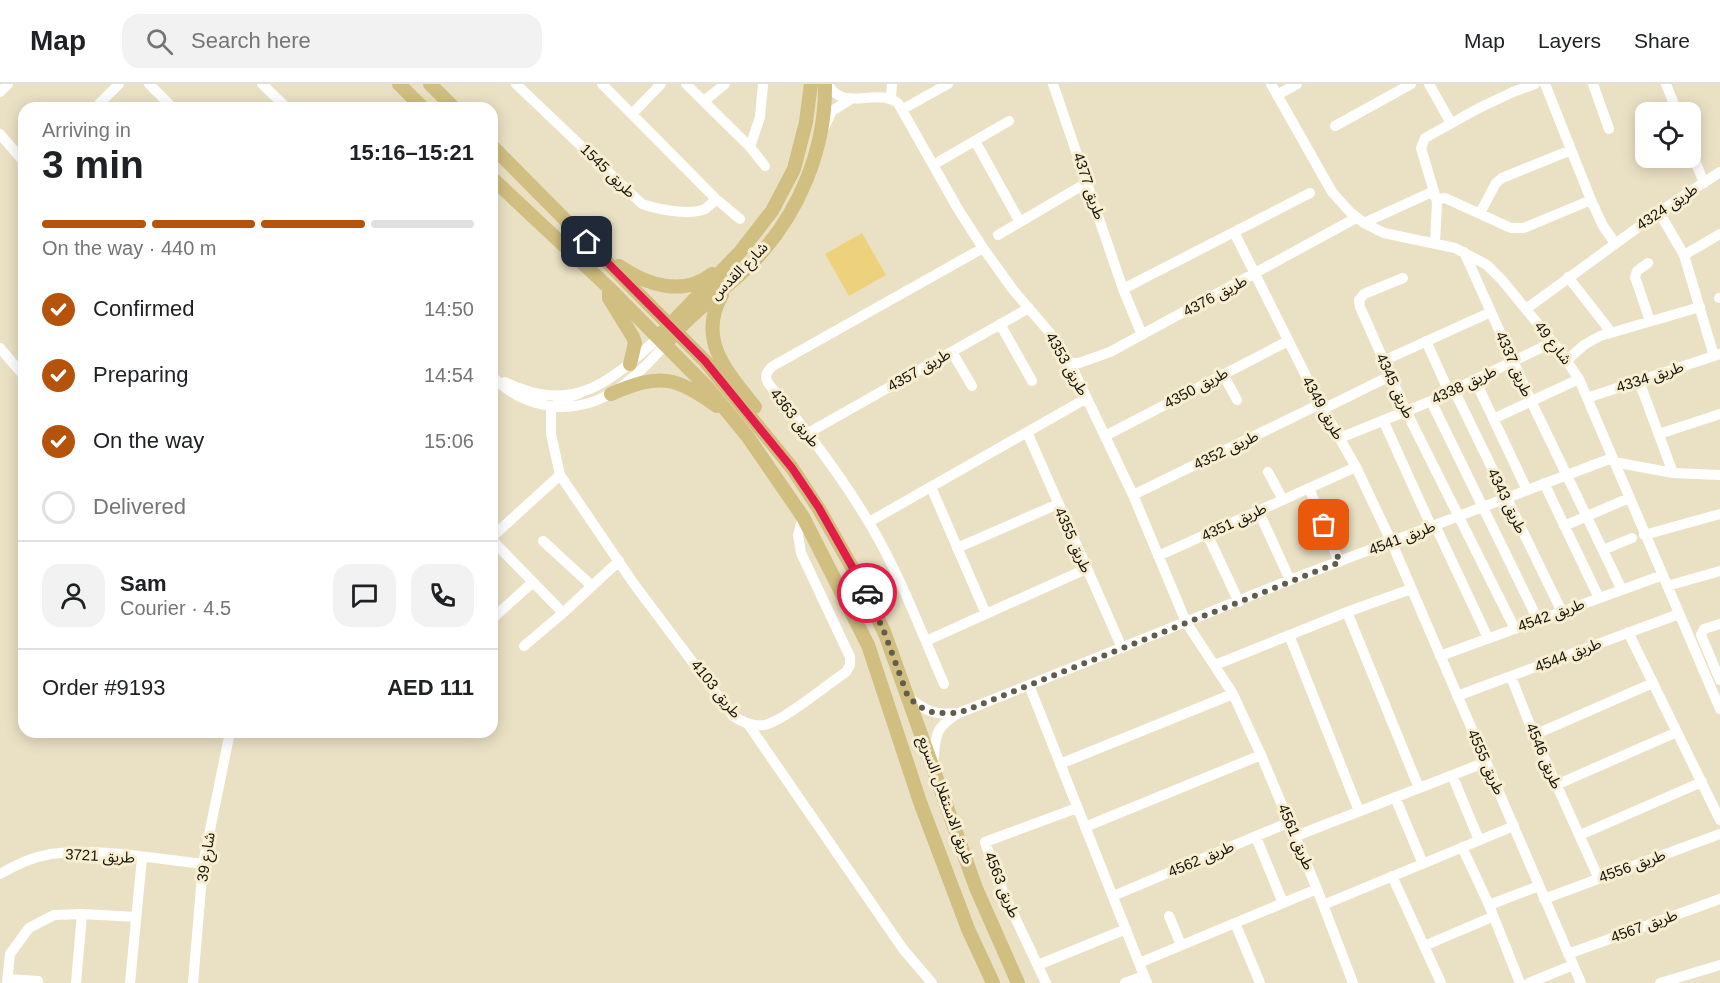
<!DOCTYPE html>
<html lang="en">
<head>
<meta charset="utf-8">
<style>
  body { margin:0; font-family:Helvetica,"Noto Sans Arabic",sans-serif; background:#f2f2f2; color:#202124; height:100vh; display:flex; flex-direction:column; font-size:22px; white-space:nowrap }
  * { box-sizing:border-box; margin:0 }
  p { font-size:20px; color:#757577 }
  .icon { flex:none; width:33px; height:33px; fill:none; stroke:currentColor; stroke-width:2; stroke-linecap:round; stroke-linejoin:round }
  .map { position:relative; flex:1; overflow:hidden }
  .drawer { position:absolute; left:18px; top:18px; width:480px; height:636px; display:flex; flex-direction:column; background:#fff; border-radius:18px; box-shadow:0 3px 15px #0003 }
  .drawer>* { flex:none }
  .fabs { position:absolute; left:1635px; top:18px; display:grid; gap:12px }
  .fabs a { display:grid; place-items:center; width:66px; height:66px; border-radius:12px; background:#fff; box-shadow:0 3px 15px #0003; font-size:30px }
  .pin { position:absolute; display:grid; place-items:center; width:51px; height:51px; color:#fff; margin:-26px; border-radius:12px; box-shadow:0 3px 9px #0006 }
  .courier { position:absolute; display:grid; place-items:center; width:60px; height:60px; margin:-30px; border:4px solid #e11d48; border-radius:50%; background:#fff; color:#222; box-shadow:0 2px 8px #0007 }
  .overview em { font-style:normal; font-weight:800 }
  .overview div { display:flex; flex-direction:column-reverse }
  .overview { display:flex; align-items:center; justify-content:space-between; height:102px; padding:0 24px }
  h1 { font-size:39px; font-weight:800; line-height:45px }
  .bar { display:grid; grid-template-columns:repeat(4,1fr); gap:9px 6px; align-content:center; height:72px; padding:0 24px }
  .bar i { height:8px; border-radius:4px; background:#e0e0e0 }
  .bar .on { background:#b45309 }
  .bar p { grid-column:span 4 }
  .line { display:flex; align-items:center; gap:15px; padding:0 24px; border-top:2px solid #e0e0e0 }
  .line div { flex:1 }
  .round { display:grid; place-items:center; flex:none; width:63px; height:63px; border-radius:18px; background:#f2f2f2 }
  ol { padding:0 24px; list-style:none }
  li { display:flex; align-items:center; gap:18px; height:66px }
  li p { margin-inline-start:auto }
  li .icon { padding:6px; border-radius:50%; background:#b45309; color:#fff; stroke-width:4 }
  li:last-child { color:#757577 }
  li i { width:33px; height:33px; border:3px solid #e0e0e0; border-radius:50% }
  header { display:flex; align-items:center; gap:36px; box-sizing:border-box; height:84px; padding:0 30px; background:#fff; border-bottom:2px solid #e0e0e0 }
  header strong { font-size:28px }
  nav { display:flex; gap:33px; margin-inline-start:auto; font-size:21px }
  .search { width:420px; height:54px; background:#f2f2f2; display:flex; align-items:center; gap:15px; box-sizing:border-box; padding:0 21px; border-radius:18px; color:#757577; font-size:22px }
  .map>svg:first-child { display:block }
  .green { fill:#eed17c }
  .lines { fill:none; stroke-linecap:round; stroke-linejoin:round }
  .minor { stroke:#fff; stroke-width:10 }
  .major { stroke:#d1be81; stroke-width:14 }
  .done { stroke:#615c4b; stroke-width:6; stroke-dasharray:0 10.8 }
  .route { stroke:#e11d48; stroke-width:8 }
  .labels { text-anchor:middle; stroke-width:6; stroke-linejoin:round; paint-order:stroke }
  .street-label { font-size:15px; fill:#17140a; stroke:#f8eed2 }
</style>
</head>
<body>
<header>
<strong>Map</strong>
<div class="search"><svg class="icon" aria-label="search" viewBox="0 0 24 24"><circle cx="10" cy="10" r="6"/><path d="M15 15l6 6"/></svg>Search here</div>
<nav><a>Map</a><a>Layers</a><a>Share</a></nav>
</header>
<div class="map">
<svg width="1720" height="899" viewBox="0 0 1720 899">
  <rect width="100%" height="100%" fill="#eae1c5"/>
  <path class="green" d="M862,149l24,42 -37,21 -24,-42z"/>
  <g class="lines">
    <path class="minor" d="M149,0l24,24
      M262,0l25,24
      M516,0l126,120c14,5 48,12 63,5 3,-2 8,-7 11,-10
      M602,0l114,115 24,20
      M686,0l64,63 15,19
      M828,0c15,29 47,3 70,19l60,106 25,39 31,43 36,42 20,30 63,132 53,127 47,72 28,61 56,134 36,94
      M1053,0l70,205 19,46
      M1271,0l61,108 18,20 14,11 20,10 71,15 32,17 15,15 58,71 19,28 141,330
      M1429,0l22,39
      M1545,0l46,116 12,26 12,17
      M1593,0l16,45
      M1666,0l11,28
      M0,8l8,-8
      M1277,11l20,-11
      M891,14l1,-14
      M704,17l21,-17
      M95,24l24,-24
      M903,25l45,-25
      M632,30l29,-30
      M825,42l7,-15 19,-12
      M1335,42l76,-42
      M0,50l24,28
      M975,57l45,81
      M750,63l10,-30 3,-33
      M1690,64l14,35
      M933,81l76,-44
      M1437,115l8,-1 66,30h13l67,-28
      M1659,128l25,43 30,101
      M1480,129l16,-30 6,-5 69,-28
      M1364,139l70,-32
      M1234,148l86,172 36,63 35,74 190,442
      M998,151l90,-53
      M1435,159l2,-41 -16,-54 4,-10 54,-30 34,-16 22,-8
      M1464,168l67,149 91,189
      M1684,171l36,-21
      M1648,179l-11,8 -2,6 15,44
      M1568,193l43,55
      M1403,194l-39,16 -5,6 1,7 46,104 109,218
      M1123,205l187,-96
      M1719,214h1
      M1526,225l133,-97 61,-40
      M1000,240l32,57
      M1426,257l23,51
      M0,264l24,28
      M952,268l20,34
      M1567,276l17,-15 16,-9 100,-29
      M1383,277l108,-49
      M1070,279h9l31,-11 246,-134
      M1223,290l14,26
      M492,292c31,32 78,41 118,18 21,-12 39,-31 55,-49
      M1475,296l52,110
      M1639,297l34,92
      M505,298c69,33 104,1 153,-44
      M1454,306l108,222
      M580,309l-21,8 -8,10v23l9,41 74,109 99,132c9,6 19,11 31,9 18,-3 64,-41 82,-53l4,-7v-8l-49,-104 -3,-18 5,-18
      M1587,314l133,-44
      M1431,317l107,219
      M1323,325l67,-33
      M1493,335l86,-40
      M1383,336l48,106
      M1027,348l95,216
      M808,349l221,-125
      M1659,350l61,-20
      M1105,352l183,-95
      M1340,354l91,-37 122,-59
      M1614,378l59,11 47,2
      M1268,388l15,28
      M1544,399l55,115
      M931,403l55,127
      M1309,404l30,74
      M1133,411l187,-91
      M1258,426l32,70
      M869,438l218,-124
      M1435,441l53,113
      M1564,442l65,-28
      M1207,450l32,68
      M1644,451l76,-21
      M492,453l68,-62
      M492,456l71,73
      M543,457l49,45
      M957,464l101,-44
      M1603,466l29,-12
      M1158,472l198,-89
      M1667,502l53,-15
      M1347,528l72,176
      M492,535l41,-37
      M1720,540l-16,5 -3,6 19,45
      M1628,548l92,188
      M1289,551l70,176
      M926,557l160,-72
      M524,562l39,-33 56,-52
      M1440,572l223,-81
      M1215,581l132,-53 64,-23
      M1511,593l23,58 65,144
      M944,600c-24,-55 -45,-112 -76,-163 -29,-49 -64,-93 -100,-138 -4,-7 -1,-12 5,-17l210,-118
      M1029,601l118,298
      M1457,612l222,-82
      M908,613c16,13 27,19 48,16
      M748,640l155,225 29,34
      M1534,651l119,-52
      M933,680c3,-27 0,-36 26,-51l331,-133 322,-122
      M1060,680l173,-70
      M1452,691l27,65
      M1556,701l121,-53
      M1395,713l28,67
      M1085,743l176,-72
      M1580,751l122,-53
      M1296,752l190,-74
      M1256,753l27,66
      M1462,763l27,58 31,78
      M0,790c15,-9 33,-17 51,-20 44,-7 107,5 152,10
      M1392,792l49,107
      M1113,812l177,-74
      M1544,815l176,-65
      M1323,821l191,-79
      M1489,821l50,-19
      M1169,832l12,29
      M1235,839l25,60
      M1424,862l68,-29
      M1568,870l152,-55
      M1139,879l178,-74
      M1038,881l88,-36
      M7,895l31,2
      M7,899l3,-29 19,-26 25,-13 28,-1 54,3
      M76,899l6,-69
      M130,899l12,-125
      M193,899l10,-119 27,-132
      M1046,899l-43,-91 -18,-50 92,-34
      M1125,899l19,-7
      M1529,899l44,-18
      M1660,899l60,-18"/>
    <path class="major" d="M399,0l24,24
      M430,0l24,24
      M492,62l213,215 87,107 27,41 47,83 19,42 91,254 42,95
      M492,94l116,109 101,102 39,48 55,80 65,128 52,157 48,127 25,54
      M619,182c28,19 64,31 93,8
      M609,208v6l24,39 2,6 -5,21
      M722,211c-26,45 6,78 33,112
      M663,248l77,-80 32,-41 22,-42 12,-47 5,-38
      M670,255c23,-29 56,-49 82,-76 46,-47 74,-113 73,-179
      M611,310c49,-21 63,-18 106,12"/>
  </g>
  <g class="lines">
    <path class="done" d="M867,509l18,41 23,63 12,10 14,6h25l381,-151 -16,-37"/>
    <path class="route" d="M587,158l118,119 87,107 27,40 48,85"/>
  </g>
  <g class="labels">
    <g class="street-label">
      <text transform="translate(608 87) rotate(44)" y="5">طريق 1545</text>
      <text transform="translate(1089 102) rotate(71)" y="5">طريق 4377</text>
      <text transform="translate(1667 123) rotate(-34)" y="5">طريق 4324</text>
      <text transform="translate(739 187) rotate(-45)" y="5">شارع القدس</text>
      <text transform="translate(1215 212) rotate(-28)" y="5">طريق 4376</text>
      <text transform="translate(1553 259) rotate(52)" y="5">شارع 49</text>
      <text transform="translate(1067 280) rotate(60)" y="5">طريق 4353</text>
      <text transform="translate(1514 280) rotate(66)" y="5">طريق 4337</text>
      <text transform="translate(919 286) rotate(-30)" y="5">طريق 4357</text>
      <text transform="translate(1650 293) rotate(-18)" y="5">طريق 4334</text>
      <text transform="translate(1464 301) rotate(-25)" y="5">طريق 4338</text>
      <text transform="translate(1395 302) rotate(65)" y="5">طريق 4345</text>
      <text transform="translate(1196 304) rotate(-28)" y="5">طريق 4350</text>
      <text transform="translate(1323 324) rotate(61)" y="5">طريق 4349</text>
      <text transform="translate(795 334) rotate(52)" y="5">طريق 4363</text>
      <text transform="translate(1226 366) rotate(-26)" y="5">طريق 4352</text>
      <text transform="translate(1507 417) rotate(64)" y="5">طريق 4343</text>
      <text transform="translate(1234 438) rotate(-25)" y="5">طريق 4351</text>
      <text transform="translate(1402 454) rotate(-21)" y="5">طريق 4541</text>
      <text transform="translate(1073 456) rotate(66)" y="5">طريق 4355</text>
      <text transform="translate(1551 531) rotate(-20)" y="5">طريق 4542</text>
      <text transform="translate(1568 571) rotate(-21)" y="5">طريق 4544</text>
      <text transform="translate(716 605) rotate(51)" y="5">طريق 4103</text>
      <text transform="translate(1544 672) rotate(67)" y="5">طريق 4546</text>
      <text transform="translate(1486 678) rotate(66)" y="5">طريق 4555</text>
      <text transform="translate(946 716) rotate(70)" y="5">طريق الاستقلال السريع</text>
      <text transform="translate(1296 753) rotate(67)" y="5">طريق 4561</text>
      <text transform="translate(100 772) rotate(3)" y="5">طريق 3721</text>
      <text transform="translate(206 773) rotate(-81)" y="5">شارع 39</text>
      <text transform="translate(1201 775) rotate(-23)" y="5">طريق 4562</text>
      <text transform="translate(1632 782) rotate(-20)" y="5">طريق 4556</text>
      <text transform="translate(1002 801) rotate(68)" y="5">طريق 4563</text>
      <text transform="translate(1644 842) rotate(-20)" y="5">طريق 4567</text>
    </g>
  </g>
</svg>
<div class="fabs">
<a><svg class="icon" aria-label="locate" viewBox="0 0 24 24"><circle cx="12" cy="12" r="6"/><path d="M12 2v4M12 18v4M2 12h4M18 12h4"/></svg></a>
</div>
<div class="pin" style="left:1324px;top:441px;background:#ea580c"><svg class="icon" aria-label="bag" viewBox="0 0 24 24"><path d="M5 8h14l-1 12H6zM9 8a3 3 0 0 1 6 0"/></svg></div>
<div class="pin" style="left:587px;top:158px;background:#1f2937"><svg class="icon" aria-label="home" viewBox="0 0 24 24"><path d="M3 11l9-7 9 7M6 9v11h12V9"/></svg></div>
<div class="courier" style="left:867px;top:509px"><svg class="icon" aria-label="car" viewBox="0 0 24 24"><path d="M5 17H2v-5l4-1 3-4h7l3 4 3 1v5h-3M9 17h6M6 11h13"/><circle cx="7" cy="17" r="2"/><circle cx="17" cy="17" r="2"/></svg></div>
<section class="drawer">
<div class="overview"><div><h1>3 min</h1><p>Arriving in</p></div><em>15:16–15:21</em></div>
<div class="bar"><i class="on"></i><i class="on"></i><i class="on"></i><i></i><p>On the way · 440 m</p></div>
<ol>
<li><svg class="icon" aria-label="check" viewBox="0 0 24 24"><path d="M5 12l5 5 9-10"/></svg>Confirmed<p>14:50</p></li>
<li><svg class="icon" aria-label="check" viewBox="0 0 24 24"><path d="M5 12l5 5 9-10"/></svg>Preparing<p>14:54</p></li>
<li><svg class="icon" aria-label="check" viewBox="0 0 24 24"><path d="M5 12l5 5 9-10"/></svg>On the way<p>15:06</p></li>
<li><i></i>Delivered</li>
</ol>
<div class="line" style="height:108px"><a class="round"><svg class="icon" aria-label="person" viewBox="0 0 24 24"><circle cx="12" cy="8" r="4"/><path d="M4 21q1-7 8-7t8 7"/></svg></a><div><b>Sam</b><p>Courier · 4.5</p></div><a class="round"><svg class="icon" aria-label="chat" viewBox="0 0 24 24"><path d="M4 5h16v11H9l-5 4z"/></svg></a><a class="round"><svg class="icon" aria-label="phone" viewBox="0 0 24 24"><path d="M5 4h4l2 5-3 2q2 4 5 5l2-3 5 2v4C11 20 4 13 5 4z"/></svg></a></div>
<div class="line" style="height:78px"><div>Order #9193</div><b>AED 111</b></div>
</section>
</div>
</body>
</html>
